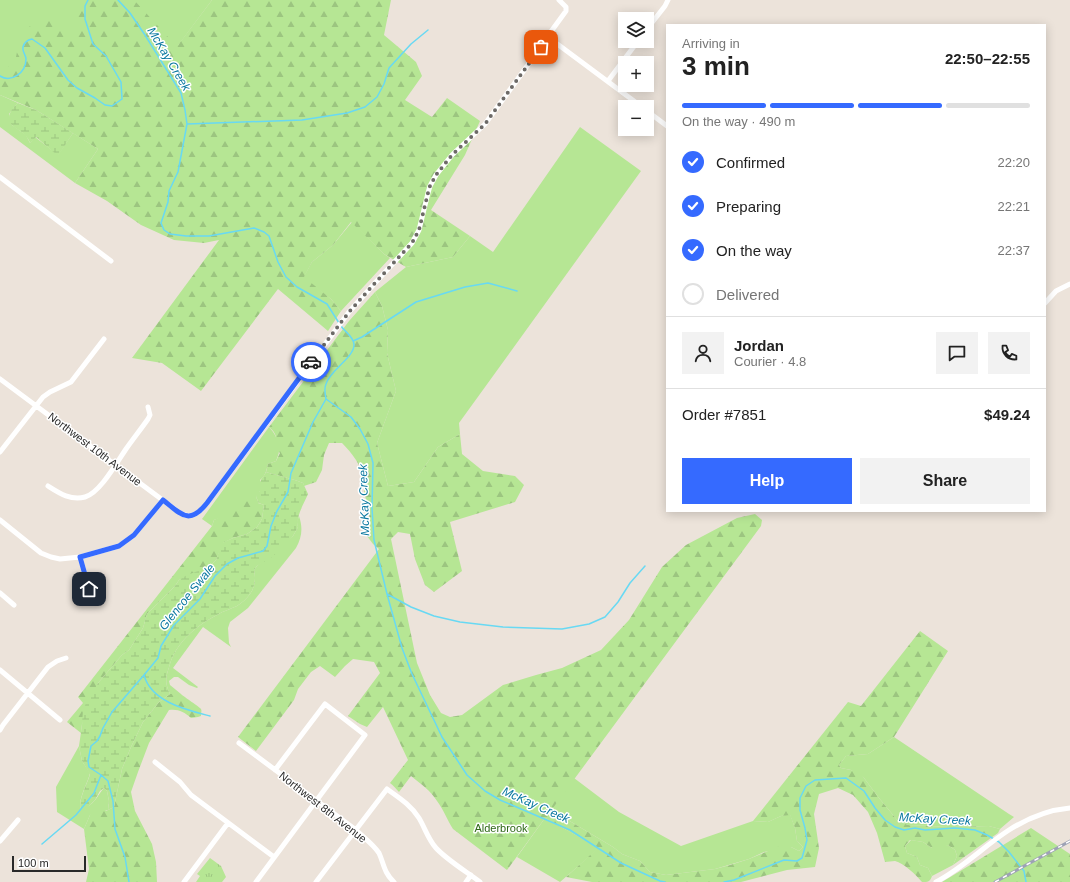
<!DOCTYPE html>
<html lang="en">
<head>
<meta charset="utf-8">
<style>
  body { margin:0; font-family:Helvetica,sans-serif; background:#f2f2f2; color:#222; height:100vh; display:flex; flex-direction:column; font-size:15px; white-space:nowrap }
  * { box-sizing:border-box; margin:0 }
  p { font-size:13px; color:#767676 }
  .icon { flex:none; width:22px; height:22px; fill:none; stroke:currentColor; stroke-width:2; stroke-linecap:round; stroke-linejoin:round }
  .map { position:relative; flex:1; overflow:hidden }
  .side { position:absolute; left:666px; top:24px; width:380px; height:488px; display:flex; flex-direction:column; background:#fff; border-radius:0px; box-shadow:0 2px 10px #0003 }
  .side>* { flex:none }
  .tools { position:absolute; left:618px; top:12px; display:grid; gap:8px }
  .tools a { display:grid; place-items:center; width:36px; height:36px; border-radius:0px; background:#fff; box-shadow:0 2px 10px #0003; font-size:20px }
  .scale { position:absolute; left:12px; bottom:10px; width:74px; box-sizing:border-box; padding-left:4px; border:2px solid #292929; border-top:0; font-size:11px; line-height:14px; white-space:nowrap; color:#292929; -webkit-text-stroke:3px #fff; paint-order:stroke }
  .pin { position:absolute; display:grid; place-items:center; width:34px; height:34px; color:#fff; margin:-17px; border-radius:8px; box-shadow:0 2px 6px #0006 }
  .courier { position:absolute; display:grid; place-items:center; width:40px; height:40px; margin:-20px; border:3px solid #356aff; border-radius:50%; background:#fff; color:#222; box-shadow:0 1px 5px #0007 }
  .head em { font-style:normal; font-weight:700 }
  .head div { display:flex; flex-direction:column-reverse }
  .head { display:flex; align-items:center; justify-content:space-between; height:68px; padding:0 16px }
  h1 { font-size:26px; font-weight:700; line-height:30px }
  .bar { display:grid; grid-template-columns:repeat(4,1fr); gap:6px 4px; align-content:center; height:48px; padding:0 16px }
  .bar i { height:5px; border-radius:3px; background:#e0e0e0 }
  .bar .on { background:#356aff }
  .bar p { grid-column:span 4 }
  .line { display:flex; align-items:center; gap:10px; padding:0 16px; border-top:1px solid #e0e0e0 }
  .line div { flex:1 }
  .round { display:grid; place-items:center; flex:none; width:42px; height:42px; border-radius:0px; background:#f2f2f2 }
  ol { padding:0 16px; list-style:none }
  li { display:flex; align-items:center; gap:12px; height:44px }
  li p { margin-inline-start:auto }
  li .icon { padding:4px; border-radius:50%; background:#356aff; color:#fff; stroke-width:4 }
  li:last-child { color:#767676 }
  li i { width:22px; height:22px; border:2px solid #e0e0e0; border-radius:50% }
  .button { display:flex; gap:8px; margin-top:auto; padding:8px 16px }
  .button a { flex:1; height:46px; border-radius:0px; background:#356aff; color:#fff; font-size:16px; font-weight:700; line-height:46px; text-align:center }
  .button a+a { background:#f2f2f2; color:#222 }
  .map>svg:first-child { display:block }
  .grass { fill:#b6e694 }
  .forest { fill:url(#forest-firs) }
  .wetland { fill:url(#wetland-marsh) }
  .park { fill:url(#park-tufts) }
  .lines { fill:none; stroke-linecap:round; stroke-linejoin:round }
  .stream { stroke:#68d9f3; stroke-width:1.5 }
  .minor { stroke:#fff; stroke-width:5 }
  .rail-casing { stroke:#9da2b5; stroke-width:3 }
  .rail { stroke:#fff; stroke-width:1.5; stroke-dasharray:4.5; stroke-linecap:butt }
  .done { stroke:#6d6a67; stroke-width:4; stroke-dasharray:0 7.2 }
  .route { stroke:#356aff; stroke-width:5 }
  .labels { text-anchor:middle; stroke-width:3; stroke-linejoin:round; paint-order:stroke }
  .street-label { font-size:11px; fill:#292929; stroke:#fff }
  .park-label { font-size:11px; fill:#2e6917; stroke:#fff }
  .water-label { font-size:12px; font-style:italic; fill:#08779f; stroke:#fff }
</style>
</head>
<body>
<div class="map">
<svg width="1070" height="882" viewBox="0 0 1070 882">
  <defs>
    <pattern id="forest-firs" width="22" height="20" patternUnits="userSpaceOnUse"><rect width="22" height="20" fill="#b6e694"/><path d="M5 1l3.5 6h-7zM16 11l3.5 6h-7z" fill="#9cc580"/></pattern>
    <pattern id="wetland-marsh" width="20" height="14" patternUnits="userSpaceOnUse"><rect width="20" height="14" fill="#b6e694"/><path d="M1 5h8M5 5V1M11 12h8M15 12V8" fill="none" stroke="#9cc580"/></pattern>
    <pattern id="park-tufts" width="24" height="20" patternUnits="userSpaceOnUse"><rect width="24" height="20" fill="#b6e694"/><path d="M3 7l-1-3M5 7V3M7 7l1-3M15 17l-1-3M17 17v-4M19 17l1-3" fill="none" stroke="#9cc580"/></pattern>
  </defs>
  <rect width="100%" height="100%" fill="#ece3da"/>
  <path class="grass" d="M0,0h212l-68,91 -144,-8z
    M0,95l18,8 -3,3 -6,8 3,11 14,10 4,8 5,-6 23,18 15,-22 25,16 -23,34 -75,-56z
    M580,127l61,44 -182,252 1,11 -22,13 -24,35 -26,4 -11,-43 19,-52 -9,-38 1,-23 -6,-24 -7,-14 31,-25 47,-10 17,-21 23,16z
    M352,222l32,32 6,4 -49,53 -10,-12 -28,-21 9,-16 21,-17z
    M269,427c6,6 10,15 10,24 0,3 -2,7 -3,10l-8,3c-2,7 -2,11 -8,16v11l-4,6 3,6c-11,0 -12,4 -21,8 -7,4 -16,6 -24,9l-2,6 -10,-7z
    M299,516c4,12 3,21 -3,32l-48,60 -18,14 -2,6 1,15 2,4 -28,-20 -30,41 25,19 -1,1 -8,-3 -11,-8h-4l-5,4 1,4 11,9h-11c-6,-13 -4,-17 0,-30 3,-12 14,-26 24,-34 7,-6 15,-11 23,-15 6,-4 14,-6 20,-9 13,-8 21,-20 17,-36l3,-4 36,-30 5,-9 -1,-5z
    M894,737l115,77 5,3 -14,12 -11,-3 -39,1 -42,-2 -10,-4 -19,-23 -15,-20 -13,-8 -10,-2 -2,-3 7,-9 22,-2z
    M79,746l3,15 8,12c-2,10 -13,27 -9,37 3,-2 7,-3 9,-5 6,-4 9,-12 14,-17l3,3 2,10 -1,9 -18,5 -6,14 -27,-17 -1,-25z
    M574,778l45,34 62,34 72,-25 15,1 13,-6 9,-2 5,14 2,13 6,6 -4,4 -8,-4 -27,5 -15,7 -34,10 -49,6 -16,-3 -10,-11 -18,-7 -9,-7 -50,-30 -14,-5z
    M545,818l54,30 -39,34 -43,-25z
    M911,840l12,2 9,6 16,-3 7,5 2,6 -4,9 -21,11 -4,-8 -8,-3 -3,-8 -10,-4 -2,-7z"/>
  <path class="forest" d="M79,0h55l34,37 10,8 34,-45h179l-7,35 32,27 6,14 -17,24 27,17 15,-19 33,23 -15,34 -34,55 39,26 -17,21 -47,10 -22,-13 -33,-32 -18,23 -21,17 -8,15 27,22 10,12 -13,20 -50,-42 -77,102 -39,-28 -30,-5 87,-118 -15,3 -30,-3 -33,-15 -34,-24 -32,-18 23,-34 -62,-39 -36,-15v-17l3,-5 13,-16 5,-25 27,-17 9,10 6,4 16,6c0,-6 -1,-9 -2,-14 -2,-7 0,-15 2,-21z
    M375,292l7,14 6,24 -1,23 9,38 -19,52 11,43 26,-4 24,-35 22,-13 2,20 21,17 32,5 9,9 -9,17 -65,20 12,49 -28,21 -9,-7 -10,-26 -5,-25 -12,-2 -7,7 26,124 13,32 11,18 9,4 12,-2 41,-30 33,-10 26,-7 39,-18 28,-30 33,-53 24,-22 51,-27 18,-4 7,6 -1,6 -211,286 13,5 50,30 9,7 18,7 10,11 16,3 49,-6 15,-4 19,-6 31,-13 11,1 8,4 4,-4 -6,-6 -2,-13 -5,-13 -9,1 -13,6 -15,-1 95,-119 13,4 59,-75 28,20 -54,86 -26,17 -22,2 -7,9 2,3 10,2 8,3 5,5 15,20 19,23 10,4 42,2 39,-1 11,3 -2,4 -45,32 4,-9 -2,-6 -7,-5 -7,4 -9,-1 -9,-6 -13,-2 -5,6 2,7 10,4 3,8 8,3 4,8c-2,6 -4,6 -10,6 -6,-7 -18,-19 -27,-21 -3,0 -7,1 -10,1l-8,-29 -9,-21 -15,-17 -15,-7 -19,6 -5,20 5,34 -4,19 -28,3 -46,12h-149l-26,-5 32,-29 -53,-30 -38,52 -54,-41c-6,-9 -9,-19 -16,-28 -6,-10 -16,-17 -26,-25l-12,16c-3,-3 -5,-6 -9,-9l18,-23 -25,-53 -16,20 -7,-3 -12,-8 32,-43 -6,-11 -21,-3 -8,7 -10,11 -15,-11 -9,6 -13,17 -4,11 -38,51 -18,-14 141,-188 -6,-5 -6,-8c3,-10 3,-21 1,-31 -1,-4 -3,-8 -4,-12 0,-4 1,-8 0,-13 -2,-14 -12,-27 -22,-37h-13l-5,12 -2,15 -6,12 -12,4 -1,-3c-12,-5 -24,-7 -37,-11l2,-8 8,-3 4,-8 -6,-6c3,-10 3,-13 -5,-20l80,-106z
    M247,501c6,2 11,1 17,4l-2,14 -5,8 -10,7 -14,4 -10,5 -7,17 -7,7 -30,13 -4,6 -28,28 -4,14 -14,22 -7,5 -24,28 -16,41 -1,9 -14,-11 16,-19 -5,-6 134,-171 2,-6 8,-4 3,-6h8l5,1 2,-6z
    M170,694h11c3,3 19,13 20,15 1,2 0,4 0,7l-3,1 -7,1c-7,-6 -12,-9 -22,-8l-20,33 -11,29 -7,20 4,19 17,33 4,18 1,20h-71l3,-13 -5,-40 6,-14 4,-7h7l5,3 8,-4 8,-38 9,-22 12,-25 16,-20z
    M1031,828l39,26v28h-128z"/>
  <path class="wetland" d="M18,103l18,7 37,23 -15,23 -22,-19 -6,6c-1,-3 -3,-6 -5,-8 -4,-4 -9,-6 -13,-10 -7,-8 0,-17 6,-22z
    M266,472c13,4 25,6 37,11l5,11c-4,10 -12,21 -10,33l-5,9 -10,11 -11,10 -15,9 -3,4c4,16 -4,28 -17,36 -6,3 -14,5 -20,9 -8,4 -16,9 -23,15 -10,8 -21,22 -24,34 -4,13 -6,17 0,30l-11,8 -16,20 -12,25 -9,22 -8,38 -6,3 1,-9 -2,-10 -3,-3 -4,3 -5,9 -11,11 -3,-1c-4,-9 7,-27 9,-36l-8,-13 -3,-15 3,-21 1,-16 15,-26 24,-28 7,-5 14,-22 4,-14 28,-28 4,-6 8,-5 22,-8 7,-7 6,-17 11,-5 14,-4 10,-7 5,-8 2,-14 -5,-2 -3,-6 1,-4 3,-2c-2,-11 2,-11 6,-19z"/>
  <path class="park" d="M210,858l11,8 5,11 -4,5h-26l4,-6 -3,-2z"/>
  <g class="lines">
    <path class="stream" d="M118,0l12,13 15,22 36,58 4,17 2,14 -9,48 -9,19 -1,11 -7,21 3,7 6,4 16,2h23l45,-8 10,4 5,4 9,26 8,15 11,10 30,17 12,19
      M0,76c11,7 26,-3 26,-17 0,-4 -4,-7 -3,-12 1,-4 4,-7 9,-8l13,9 23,32 9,8 18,10 10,7 7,1 10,-7 -1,-17 -15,-26 -13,-12 -8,-25v-13l3,-6
      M187,124l115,-4 45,-7 18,-6 12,-10 7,-13 5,-16 22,-24 17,-14
      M341,326c4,6 12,10 13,18 1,13 -24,26 -28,40 -2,4 -1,10 0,15l25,18 9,12 8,15 5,19 -1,45 2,32 13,54 15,54 10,26 30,63 25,38 18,16 15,9 70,30 51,33 39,18 5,1
      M353,341l9,-4 54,-35 49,-15 23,-4 29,8
      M387,594l24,13 23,9 26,6 43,5 59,2 27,-5 16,-7 13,-15 12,-19 15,-17
      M144,675c7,27 43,35 66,41
      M42,844l34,-29 18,-22 7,-18
      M129,882l-4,-25 -10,-28 -2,-28 -5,-20 -7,-6 -12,-8 -1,-6 3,-15 6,-5 3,-5 3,-8 9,-16 32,-37 14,-17 3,-12 13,-21 26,-26 15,-23 12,-12 11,-6 25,-7 4,-5 4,-20 6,-15 11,-19 3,-19 22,-51 13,-23
      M724,882l10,-2 50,-20 13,1 5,-3 5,-18 -2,-12 -5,-18v-12l6,-12 9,-6 31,-2 18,13 11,17 10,12 10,7 9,3 11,-2 10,2 30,-2 20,2 12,5 12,7 10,10 15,19 2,11"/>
    <path class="minor" d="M647,29l18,-23 3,-6
      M546,42l1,-5 19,-26v-4l-7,-7
      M608,81l30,-40
      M647,111l20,15
      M0,177l111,84
      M1045,303l11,-12 14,-7
      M0,379l180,134c12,7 20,-1 27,-10l142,-191 26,-29 37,-40 7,-13 9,-37 2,-7 6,-11 16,-20 33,-31 56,-77c5,-5 9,-7 15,-4l86,64
      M0,452l43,-55 7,-5 21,-10 33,-43
      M48,486c11,7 23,15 37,11 15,-4 32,-35 41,-48 7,-10 15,-20 22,-30l2,-4 -2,-8
      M0,520l41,33 10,4 9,2 20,-2 39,-11 15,-11 29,-35
      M80,557l9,32
      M0,593l14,12
      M0,670l60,50
      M0,730l3,-5 45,-58 9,-6 9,-3
      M239,743l117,87c7,7 17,14 23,23 5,11 5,20 15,29
      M155,762l25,20 11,13 83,62
      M0,841l18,-21
      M184,882l44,-59
      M256,882l109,-147 -40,-31 -50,66
      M316,882l71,-93c11,8 24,16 32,29 6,10 9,21 17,30 11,12 31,24 44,34
      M466,882l5,-7
      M936,882c27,-14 48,-36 73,-52 19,-12 39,-20 61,-22"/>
    <defs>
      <path id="rail" d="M995,882l75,-41"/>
    </defs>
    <use href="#rail" class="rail-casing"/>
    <use href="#rail" class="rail"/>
  </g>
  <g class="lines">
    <path class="done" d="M311,362l38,-50 26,-29 37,-40 7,-13 9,-37 2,-7 6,-11 16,-20 33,-31 56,-77"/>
    <path class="route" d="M89,589l-9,-32 39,-11 15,-11 29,-35c18,14 26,26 44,3l104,-141"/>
  </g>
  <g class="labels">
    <g class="street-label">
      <text transform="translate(95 449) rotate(37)" y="4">Northwest 10th Avenue</text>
      <text transform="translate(323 807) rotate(38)" y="4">Northwest 8th Avenue</text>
    </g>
    <g class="park-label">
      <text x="501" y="832">Alderbrook</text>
    </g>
    <g class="water-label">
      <text transform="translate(169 59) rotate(59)" y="4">McKay Creek</text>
      <text transform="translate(364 500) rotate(-92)" y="4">McKay Creek</text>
      <text transform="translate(187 597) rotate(-51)" y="4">Glencoe Swale</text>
      <text transform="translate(536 805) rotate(24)" y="4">McKay Creek</text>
      <text transform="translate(935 819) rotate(3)" y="4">McKay Creek</text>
    </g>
  </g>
</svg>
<div class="tools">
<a><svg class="icon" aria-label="layers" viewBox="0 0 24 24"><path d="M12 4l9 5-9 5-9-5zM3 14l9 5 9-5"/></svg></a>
<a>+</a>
<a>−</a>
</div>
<div class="scale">100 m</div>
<div class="pin" style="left:541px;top:47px;background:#ea580c"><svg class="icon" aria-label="bag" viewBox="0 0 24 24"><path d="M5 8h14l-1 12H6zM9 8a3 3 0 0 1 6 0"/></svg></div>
<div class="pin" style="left:89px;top:589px;background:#1f2937"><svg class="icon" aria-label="home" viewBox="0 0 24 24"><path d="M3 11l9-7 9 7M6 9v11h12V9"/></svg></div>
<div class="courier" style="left:311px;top:362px"><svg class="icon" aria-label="car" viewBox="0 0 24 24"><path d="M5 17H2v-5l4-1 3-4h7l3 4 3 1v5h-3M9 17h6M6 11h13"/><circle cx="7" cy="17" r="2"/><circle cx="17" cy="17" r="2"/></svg></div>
<section class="side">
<div class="head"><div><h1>3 min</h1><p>Arriving in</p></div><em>22:50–22:55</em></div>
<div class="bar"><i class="on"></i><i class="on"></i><i class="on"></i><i></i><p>On the way · 490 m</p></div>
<ol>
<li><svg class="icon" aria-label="check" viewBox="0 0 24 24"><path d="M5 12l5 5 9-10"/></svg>Confirmed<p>22:20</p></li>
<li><svg class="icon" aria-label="check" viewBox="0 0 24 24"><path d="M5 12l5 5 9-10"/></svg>Preparing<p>22:21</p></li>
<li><svg class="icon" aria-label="check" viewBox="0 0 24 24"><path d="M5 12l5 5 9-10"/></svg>On the way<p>22:37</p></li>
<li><i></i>Delivered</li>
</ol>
<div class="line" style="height:72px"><a class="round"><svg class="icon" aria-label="person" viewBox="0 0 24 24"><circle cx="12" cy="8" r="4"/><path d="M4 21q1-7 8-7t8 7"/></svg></a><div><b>Jordan</b><p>Courier · 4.8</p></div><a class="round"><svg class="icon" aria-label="chat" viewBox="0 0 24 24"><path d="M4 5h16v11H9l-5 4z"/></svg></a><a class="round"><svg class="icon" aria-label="phone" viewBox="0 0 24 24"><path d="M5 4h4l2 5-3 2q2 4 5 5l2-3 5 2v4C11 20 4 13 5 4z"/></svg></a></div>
<div class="line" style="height:52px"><div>Order #7851</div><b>$49.24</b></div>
<div class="button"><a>Help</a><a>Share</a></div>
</section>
</div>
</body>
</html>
